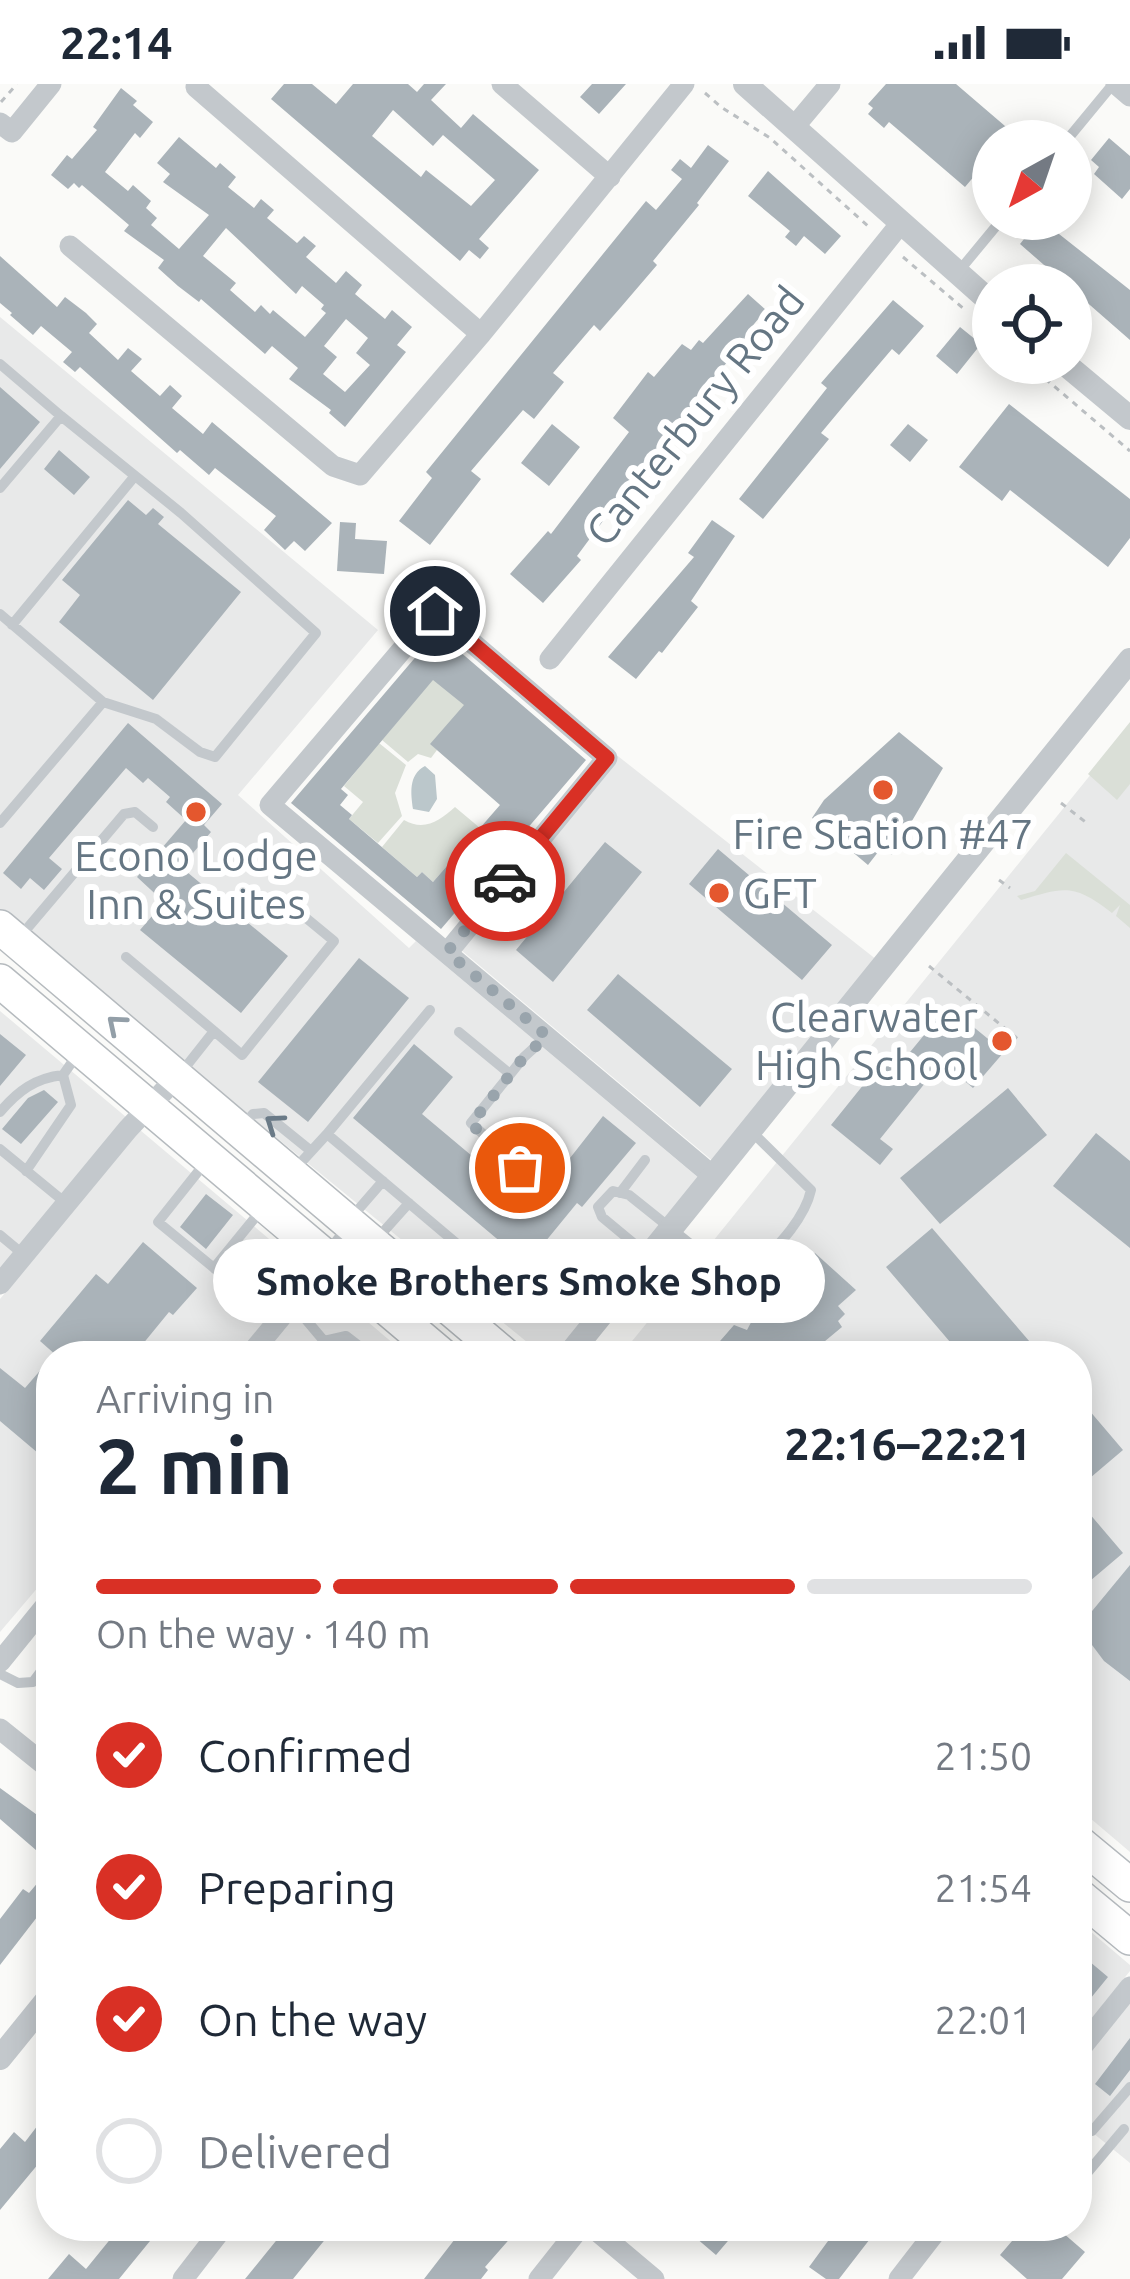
<!DOCTYPE html>
<html lang="en">
<head>
<meta charset="utf-8">
<style>
  body { margin:0; font-family:Ubuntu,sans-serif; background:#f2f2f3; color:#1f2937; height:100vh; display:flex; flex-direction:column; font-size:45px; white-space:nowrap }
  * { box-sizing:border-box; margin:0 }
  p { font-size:39px; color:#747a83 }
  .icon { flex:none; width:66px; height:66px; fill:none; stroke:currentColor; stroke-width:2; stroke-linecap:round; stroke-linejoin:round }
  .map { position:relative; flex:1; overflow:hidden }
  .panel { position:absolute; left:36px; top:1257px; width:1056px; height:900px; display:flex; flex-direction:column; background:#fff; border-radius:48px; box-shadow:0 6px 30px #0003 }
  .panel>* { flex:none }
  .needle { width:78px; rotate:220deg }
  .fabs { position:absolute; left:972px; top:36px; display:grid; gap:24px }
  .fabs a { display:grid; place-items:center; width:120px; height:120px; border-radius:50%; background:#fff; box-shadow:0 6px 30px #0003; font-size:60px }
  .pin { position:absolute; display:grid; place-items:center; width:102px; height:102px; color:#fff; margin:-51px; border:6px solid #fff; border-radius:50%; box-shadow:0 3px 12px #0007 }
  .courier { position:absolute; display:grid; place-items:center; width:120px; height:120px; margin:-60px; border:9px solid #d93025; border-radius:50%; background:#fff; color:#222; box-shadow:0 3px 15px #0007 }
  .bubble { position:absolute; height:84px; border-radius:42px; background:#fff; box-shadow:0 6px 30px #0003; font-size:39px; font-weight:700; line-height:84px; text-align:center }
  .headline em { font-style:normal; font-weight:700 }
  .headline div { display:flex; flex-direction:column-reverse }
  .headline { display:flex; align-items:center; justify-content:space-between; height:204px; padding:0 60px }
  h1 { font-size:78px; font-weight:700; line-height:90px }
  .bar { display:grid; grid-template-columns:repeat(4,1fr); gap:18px 12px; align-content:center; height:144px; padding:0 60px }
  .bar i { height:15px; border-radius:9px; background:#e0e1e3 }
  .bar .current { background:#d93025 }
  .bar p { grid-column:span 4 }
  ol { padding:0 60px; list-style:none }
  li { display:flex; align-items:center; gap:36px; height:132px }
  li p { margin-inline-start:auto }
  li .icon { padding:12px; border-radius:50%; background:#d93025; color:#fff; stroke-width:4 }
  li:last-child { color:#747a83 }
  li i { width:66px; height:66px; border:6px solid #e0e1e3; border-radius:50% }
  .status { display:flex; justify-content:space-between; align-items:center; height:84px; padding:0 60px; background:#fff; direction:ltr }
  .status svg { height:33px; fill:currentColor }
  .map>svg:first-child { display:block }
  .built { fill:#e8e9e9 }
  .green { fill:#dadfd7 }
  .water { fill:#bbc7cb }
  .building { fill:#aab3b9; fill-rule:evenodd }
  .lines { fill:none; stroke-linecap:round; stroke-linejoin:round }
  .primary-casing { stroke:#b5babe; stroke-width:36 }
  .path { stroke:#bbbfc2; stroke-width:3; stroke-dasharray:6 6; stroke-linecap:butt }
  .service { stroke:#c3c8cc; stroke-width:10 }
  .minor { stroke:#c3c8cc; stroke-width:21 }
  .tertiary { stroke:#c3c8cc; stroke-width:24 }
  .primary { stroke:#fff; stroke-width:33 }
  .oneway { stroke:#939fa8 }
  .oneway2 { stroke:#6a7a87 }
  .done { stroke:#99a4ac; stroke-width:12; stroke-dasharray:0 21.6 }
  .route { stroke:#d93025; stroke-width:15 }
  .poi-dot { fill:#e4572e; stroke:#fff; stroke-width:4.5 }
  .labels { text-anchor:middle; stroke-width:12; stroke-linejoin:round; paint-order:stroke }
  .street-label { font-size:42px; fill:#657683; stroke:#fff }
  .poi-label { font-size:42px; fill:#657683; stroke:#fff }
</style>
</head>
<body>
<div class="status"><b>22:14</b><svg viewBox="0 0 49 12"><path d="M0 12V9h3v3zM5 12V6h3v6zM10 12V3h3v9zM15 12V0h3v12zM26 1h20v11H26zM47 4h2v5h-2z"/></svg></div>
<div class="map">
<svg width="1130" height="2195" viewBox="0 0 1130 2195">
  <rect width="100%" height="100%" fill="#fafaf8"/>
  <path class="built" d="M0,233l378,313 -140,165 171,153 7,-7 284,238 -144,177h-12l-544,-444z
    M1130,642v1126l-53,-45v-451h-457z
    M614,669l263,207 -163,202 -253,-212z
    M0,927l126,106 -126,152z
    M140,1046l166,140 -70,86h-185v216l-51,60v-333z
    M321,1198l87,74h-147z
    M1077,1836l53,45v6l-53,66z
    M1130,1918v161l-53,-43v-52z"/>
  <path class="green" d="M433,595l36,22 -38,43 6,6 -6,8 -13,-4 -10,8 -26,-22z
    M1130,638v62l-13,16 -29,-26z
    M379,659l27,22 -11,28 7,23 -24,27 -29,-24 14,-17 -19,-16z
    M455,723l25,21 -47,54 -11,-10 -5,5 -35,-30 22,-27c21,12 36,0 51,-13z
    M1066,769l64,52v23l-14,-12 4,-11 -8,8c-38,-30 -48,-26 -91,-13l-4,-4 18,-5z"/>
  <path class="water" d="M425,682l10,9 2,24 -8,13 -16,-3c-2,-15 -5,-34 12,-43z"/>
  <path class="building" d="M284,0h28l24,20 17,-20h55l9,8 7,-8h22l-15,16 30,28 12,-14 66,56 -60,69 10,9 -9,11 -11,-9 -9,11 -189,-162zM393,26l40,36 10,-11 52,45 -24,26 -45,-36 -5,7 -49,-41z
    M592,0h34l-27,30 -19,-17z
    M886,0h70l56,48 -8,9h-11v13l-28,33 -76,-65 -5,6 -16,-14 5,-6 -5,-4z
    M121,4l16,13 -4,4 20,17 -13,16 -5,-5 -30,39 23,19 5,-6 18,16 -5,7 11,10 -6,7 28,24 30,-34 -46,-33 7,-8 -13,-11 22,-26 37,31 4,-5 16,14 -8,10 26,21 7,-9 13,11 -7,8 30,25 7,-7 12,10 -10,11 30,26 10,-12 16,14 -7,9 30,25 7,-9 20,17 -15,18 9,7 -61,75 -16,-14 2,-3 -42,-31 9,-11 -26,-22 -7,8 -64,-55 -2,3 -21,-16 -20,-18 6,-8 -40,-29 5,-6 -47,-40 -3,3 -5,-5 -6,6 -17,-14 16,-20 5,4 25,-29 -4,-3zM226,144l70,66 6,-8 22,19 -3,4 5,4 -21,24 -32,-27 -3,4 -9,-9 -6,7 -25,-22 6,-7 -33,-27zM346,235l22,19 -12,15 14,12 -25,27 -22,-18 14,-17 -13,-11z
    M1109,54l21,18v33l-8,10 -28,-25 5,-7 -8,-7z
    M708,61l21,16 -32,42 2,2 -46,56 4,4 -36,42 -21,24 -6,-6 -41,48 11,9 -30,37 -11,-9 -52,61 10,8 -51,66 -31,-24 33,-43 -6,-6 220,-271 10,9 26,-31 -11,-9 9,-11 11,9z
    M768,87l73,65 -16,18 -21,-18 -8,10 -11,-9 5,-6 -42,-35z
    M1040,135l90,71v50l-110,-96z
    M0,172l57,51 8,-10 21,16 11,11 -8,9 29,27 10,-12 14,11 -11,12 29,25 10,-11 12,11 -10,12 31,26 9,-12 120,101 -27,28 -11,-10 -9,9 -21,-20 12,-14 -61,-48 -6,7 -29,-25 -3,3 -97,-86 -5,5 -12,-10 9,-10 -31,-26 -8,9 -23,-20 2,-2 -12,-10z
    M748,210l18,16 -17,20 4,4 -42,46 4,3 -94,122 -4,-3 -40,54 4,4 -38,43 -33,-29 38,-43 3,3 78,-102 -16,-14 35,-46 6,5 28,-33 9,6 8,-10 4,3z
    M893,216l31,26 -25,29 -7,-6 -46,54 -25,30 8,6 -66,80 -24,-20 88,-111 -6,-5z
    M960,243l21,17 -24,30 -21,-18z
    M0,303l40,35 -40,47z
    M1009,320l121,95v39l-22,29 -98,-77 -8,11 -43,-34z
    M552,340l28,23 -31,39 -28,-23z
    M908,340l20,16 -18,22 -20,-17z
    M59,366l31,27 -16,18 -30,-26z
    M128,416l18,15 7,-7 11,9 -6,7 83,68 -88,108 -94,-78 21,-27 -18,-15z
    M712,436l23,16 -44,65 7,6 -36,46 -3,-2 -23,28 -28,-22 86,-100 -6,-4z
    M340,438l16,1 -1,16 32,2 -3,33 -47,-3z
    M437,548l149,128 -145,169 -150,-126zM433,596l31,25 -34,39 70,61 -67,77 -11,-10 -5,5 -68,-58 3,-4 -12,-10 8,-10 -7,-6z
    M128,639l94,81 -18,21 7,7 -30,35 107,89 -47,57 -101,-83 24,-28 -27,-25 49,-57 -20,-18 4,-5 -22,-19 -5,5 -17,-15 -77,90 13,11 -18,21 -14,-12 -9,11 -18,-16z
    M899,648l44,36 -51,87 -10,-8 -14,18 -56,-47 12,-18z
    M605,758l37,30 -89,110 -37,-32z
    M718,765l114,96 -30,35 -113,-96z
    M359,874l50,40 -101,124 -50,-40z
    M618,890l114,95 -32,38 -113,-97z
    M948,922l56,46 -31,36 -31,-26 -62,77 13,10 -13,16 -49,-40 58,-72 12,10z
    M0,950l26,21 -26,31z
    M414,960l39,33 -31,37 81,68 8,-9 26,17 10,-13 5,4 51,-65 33,27 -54,64 -5,-4 -50,61 -174,-146z
    M1008,1004l39,47 -107,89 -40,-46z
    M44,1006l14,12 -37,42 -19,-15 26,-31z
    M1096,1049l34,28v87l-77,-62z
    M206,1110l27,21 -27,34 -26,-22z
    M932,1144l110,128h-80l-76,-89z
    M143,1158l54,46 -24,27 -4,-3 -36,44h-33l-12,-10 -8,10h-23l-17,-15 56,-67 12,10z
    M815,1169l41,37 -18,16 7,8 -7,7 4,6 -35,29h-100l27,-31 13,5 29,-55 11,6 6,-10 8,4z
    M51,1274v106l-51,-43v-53l25,20z
    M1077,1312l46,54 -46,39z
    M1077,1415l46,54 -46,39z
    M1130,1481v116l-26,-20 -15,-20 -6,-19z
    M0,1704l51,37v38l-51,-44z
    M51,1783v32l-51,66v-46l23,-30 6,4z
    M1077,1867l31,26 -31,38z
    M1130,1954v32l-20,26 -15,-12z
    M51,2024v34l-10,13 3,2 -44,53v-61l14,-17 11,10z
    M121,2142h34l-9,12 4,3 -31,38h-71l21,-25 17,15z
    M288,2142h48l-43,53h-48z
    M465,2142h56l-36,41 3,3 -7,9h-57z
    M682,2142h41l10,9 -17,20z
    M839,2142h41l-41,53h-13l-17,-12z
    M1025,2142h30l30,26 -23,27h-35l-27,-24z"/>
  <g class="lines">
    <defs>
      <path id="primary" d="M0,843l506,429
        M0,897l443,375
        M1077,1757l53,44
        M1077,1810l53,44"/>
    </defs>
    <use href="#primary" class="primary-casing"/>
    <path class="path" d="M705,9l16,14 49,31 99,89
      M1,18l16,-18
      M903,173l61,52
      M981,239l12,11
      M1027,279l103,88
      M1061,719l27,21
      M999,796l11,8
      M929,882l89,73"/>
    <path class="service" d="M1066,57l47,-57
      M959,187l43,-52
      M0,280l61,52 -61,72
      M61,332l120,97 135,120 -101,124 -15,-5 -44,-33 -53,-17
      M0,530l103,88 -103,121
      M12,541l122,-148
      M19,854l105,-124 11,-2 18,15
      M126,873l88,74
      M459,948l51,42
      M180,990l34,-43 28,24 92,-114 -34,-28
      M0,1028c18,-21 35,-34 63,-37l16,-23
      M244,1041l9,-11 11,-1 47,38
      M327,1050l103,-124
      M0,1065l67,55
      M205,1079l-47,59 56,46
      M520,1084l-49,-45 53,-66 23,-21
      M294,1086l33,-36 193,163 18,-3 40,-47 10,-2 43,33
      M26,1087l45,-66 -8,-30
      M620,1109l25,-33
      M262,1125l-48,59 64,52
      M350,1135l33,-38
      M0,1151l24,20
      M375,1157l34,-38
      M649,1172l-47,-39 -4,-10 15,-16 16,4 95,76 22,8c23,-25 58,-56 65,-89l-60,-59
      M426,1200l32,-40
      M292,1219l32,38
      M312,1272l12,-15 22,-5 26,20
      M0,1590l18,9 15,-1 18,-24
      M1077,2048l15,-1 38,-44
      M1077,2101l47,-56"/>
    <path class="minor" d="M502,0l108,93
      M1116,0l14,12
      M196,3l285,247
      M0,39l12,9 39,-48
      M794,43l36,-43
      M70,162l263,220 27,9 121,-141 203,-250
      M550,575l351,-436
      M447,869l160,-195 -172,-147 -165,194 444,372
      M0,1200l128,-155 50,-53
      M249,1272l106,-129
      M0,1578l51,-63
      M0,1645l51,41
      M1077,1969l53,-66
      M591,2142l63,53
      M183,2195l41,-53
      M539,2195l42,-53
      M899,2195l41,-53"/>
    <path class="tertiary" d="M745,0l248,220
      M1064,279l66,55
      M568,1272l562,-696
      M0,1974l51,-63"/>
    <use href="#primary" class="primary"/>
  </g>
  <defs><path id="oneway-chevron" d="M-2-3.5L2.5 0L-2 3.5" fill="none" stroke-width="1.6" stroke-linecap="round" stroke-linejoin="round" transform="scale(3)"/></defs>
  <use class="oneway" href="#oneway-chevron" transform="translate(116 940) rotate(-140)"/>
  <use class="oneway2" href="#oneway-chevron" transform="translate(274 1039) rotate(-145)"/>
  <g class="lines">
    <path class="done" d="M505,797l-58,71 100,84 -23,21 -53,67 49,44"/>
    <path class="route" d="M435,527l172,147 -102,123"/>
  </g>
  <g class="poi-dot">
    <circle cx="883" cy="706" r="12"/>
    <circle cx="196" cy="728" r="12"/>
    <circle cx="719" cy="809" r="12"/>
    <circle cx="1002" cy="957" r="12"/>
  </g>
  <g class="labels">
    <g class="street-label">
      <text transform="translate(695 332) rotate(-51)" y="15">Canterbury Road</text>
    </g>
    <g class="poi-label">
      <text x="883" y="765">Fire Station #47</text>
      <text x="196" y="787">Econo Lodge<tspan x="196" dy="48">Inn &amp; Suites</tspan></text>
      <text x="743" y="824" text-anchor="start">GFT</text>
      <text x="978" y="948" text-anchor="end">Clearwater<tspan x="978" dy="48">High School</tspan></text>
    </g>
  </g>
</svg>
<div class="fabs">
<a><svg class="needle" viewBox="-14 -14 28 28"><path d="M0-13l5 13h-10z" fill="#e53935"/><path d="M0 13l5-13h-10z" fill="#747a83"/></svg></a>
<a><svg class="icon" aria-label="locate" viewBox="0 0 24 24"><circle cx="12" cy="12" r="6"/><path d="M12 2v4M12 18v4M2 12h4M18 12h4"/></svg></a>
</div>
<div class="pin" style="left:520px;top:1084px;background:#ea580c"><svg class="icon" aria-label="bag" viewBox="0 0 24 24"><path d="M5 8h14l-1 12H6zM9 8a3 3 0 0 1 6 0"/></svg></div>
<div class="pin" style="left:435px;top:527px;background:#1f2937"><svg class="icon" aria-label="home" viewBox="0 0 24 24"><path d="M3 11l9-7 9 7M6 9v11h12V9"/></svg></div>
<div class="courier" style="left:505px;top:797px"><svg class="icon" aria-label="car" viewBox="0 0 24 24"><path d="M5 17H2v-5l4-1 3-4h7l3 4 3 1v5h-3M9 17h6M6 11h13"/><circle cx="7" cy="17" r="2"/><circle cx="17" cy="17" r="2"/></svg></div>
<div class="bubble" style="left:213px;top:1155px;width:612px">Smoke Brothers Smoke Shop</div>
<section class="panel">
<div class="headline"><div><h1>2 min</h1><p>Arriving in</p></div><em>22:16–22:21</em></div>
<div class="bar"><i class="current"></i><i class="current"></i><i class="current"></i><i></i><p>On the way · 140 m</p></div>
<ol>
<li><svg class="icon" aria-label="check" viewBox="0 0 24 24"><path d="M5 12l5 5 9-10"/></svg>Confirmed<p>21:50</p></li>
<li><svg class="icon" aria-label="check" viewBox="0 0 24 24"><path d="M5 12l5 5 9-10"/></svg>Preparing<p>21:54</p></li>
<li><svg class="icon" aria-label="check" viewBox="0 0 24 24"><path d="M5 12l5 5 9-10"/></svg>On the way<p>22:01</p></li>
<li><i></i>Delivered</li>
</ol>
</section>
</div>
</body>
</html>
